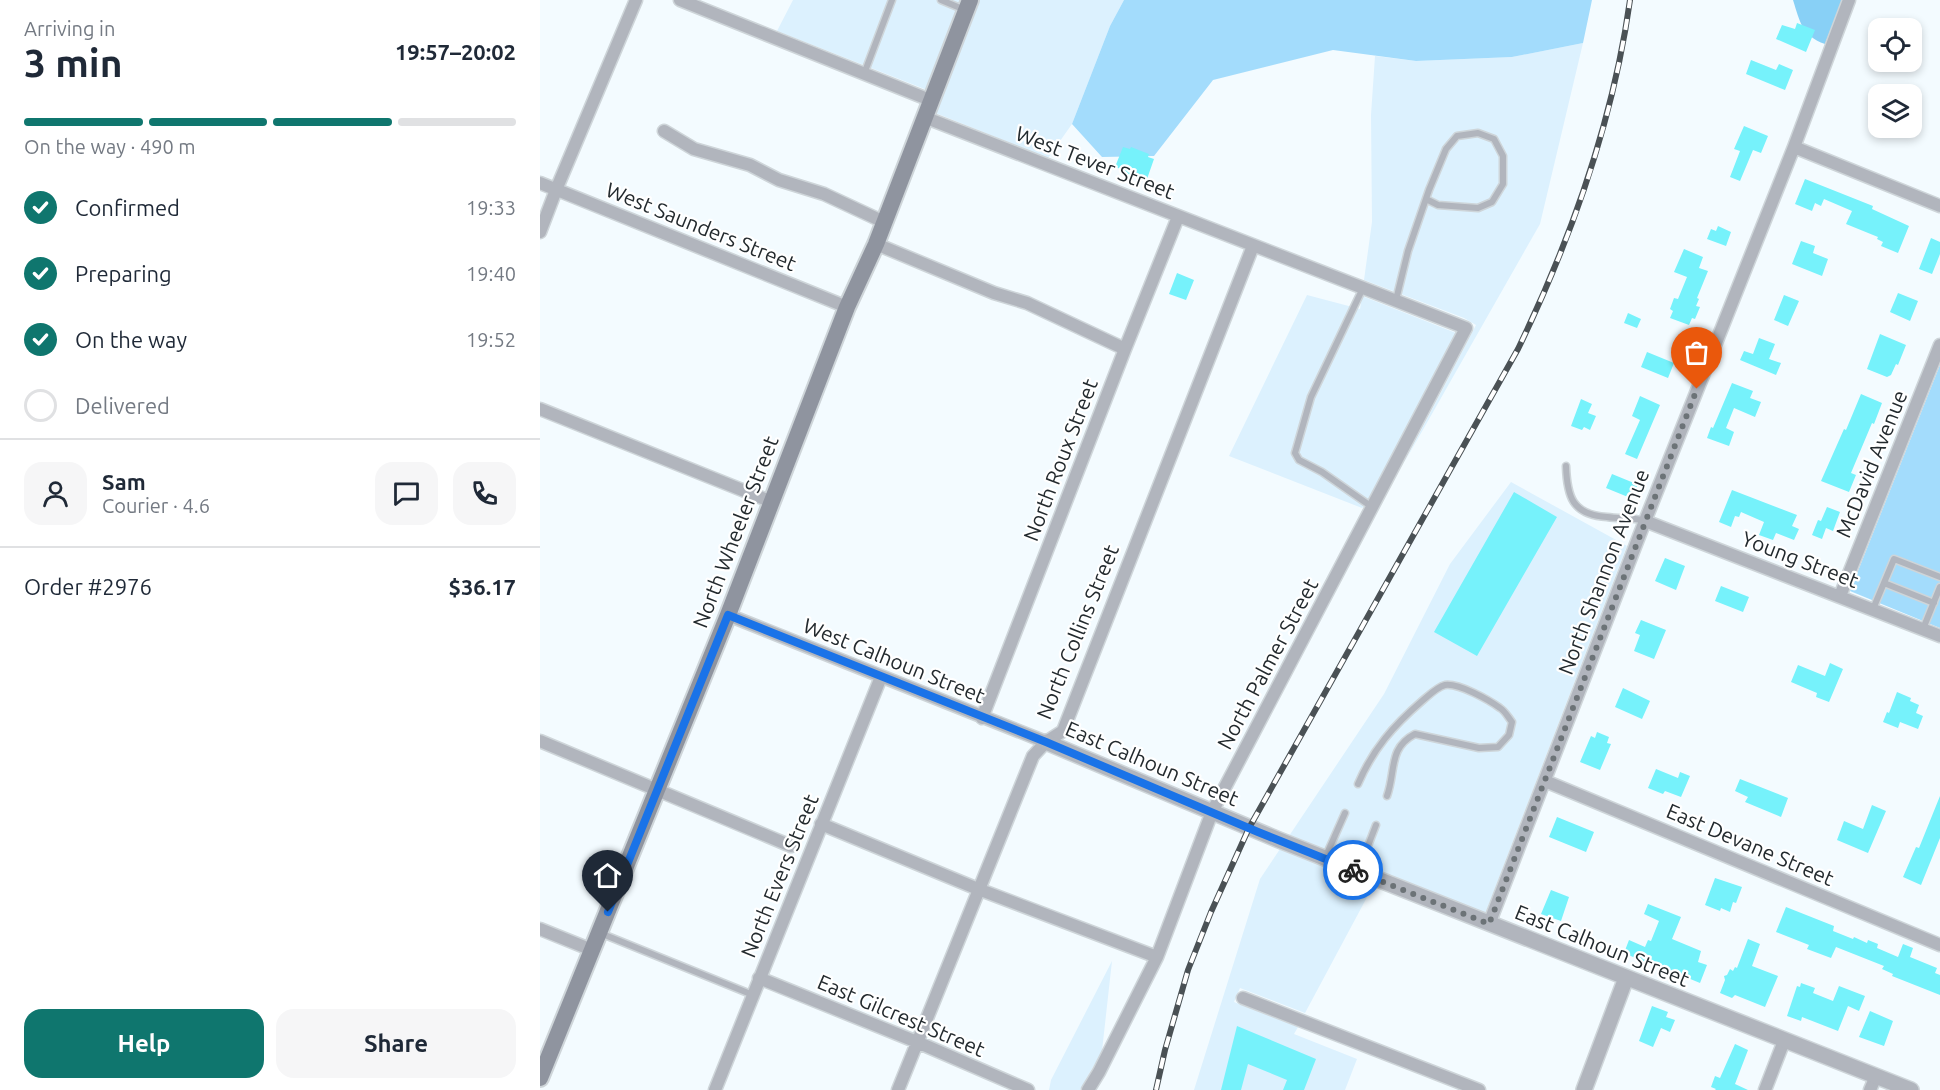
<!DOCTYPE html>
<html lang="en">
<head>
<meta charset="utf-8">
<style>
  body { margin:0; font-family:Ubuntu,sans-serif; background:#f6f6f7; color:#1f2937; height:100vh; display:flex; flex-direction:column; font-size:22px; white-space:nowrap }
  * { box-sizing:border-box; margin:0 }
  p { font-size:20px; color:#747a83 }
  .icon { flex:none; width:33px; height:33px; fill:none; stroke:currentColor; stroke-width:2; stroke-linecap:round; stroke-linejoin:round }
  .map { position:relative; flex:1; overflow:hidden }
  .details { display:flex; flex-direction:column; background:#fff; width:540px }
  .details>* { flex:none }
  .tools { position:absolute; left:1328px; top:18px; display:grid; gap:12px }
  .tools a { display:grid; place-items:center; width:54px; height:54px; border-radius:12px; background:#fff; box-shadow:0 3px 9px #0003; font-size:30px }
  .pin { position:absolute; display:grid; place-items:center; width:51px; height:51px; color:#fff; margin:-62px -26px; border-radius:50% 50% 50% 0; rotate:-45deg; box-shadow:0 0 6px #0007 }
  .pin .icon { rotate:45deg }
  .courier { position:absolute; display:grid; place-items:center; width:60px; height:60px; margin:-30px; border:4px solid #1a73e8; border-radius:50%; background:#fff; color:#222; box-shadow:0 2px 8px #0007 }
  .headline em { font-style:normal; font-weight:600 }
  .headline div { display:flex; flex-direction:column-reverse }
  .headline { display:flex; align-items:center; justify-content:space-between; height:102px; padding:0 24px }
  h1 { font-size:39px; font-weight:600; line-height:45px }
  .bar { display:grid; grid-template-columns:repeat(4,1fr); gap:9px 6px; align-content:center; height:72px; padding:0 24px }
  .bar i { height:8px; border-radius:4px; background:#e0e1e3 }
  .bar .current { background:#0f766e }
  .bar p { grid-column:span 4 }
  .line { display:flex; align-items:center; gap:15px; padding:0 24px; border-top:2px solid #e0e1e3 }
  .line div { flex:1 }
  .round { display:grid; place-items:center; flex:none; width:63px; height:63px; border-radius:18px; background:#f6f6f7 }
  ol { padding:0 24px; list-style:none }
  li { display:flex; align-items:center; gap:18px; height:66px }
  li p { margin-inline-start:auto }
  li .icon { padding:6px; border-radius:50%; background:#0f766e; color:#fff; stroke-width:4 }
  li:last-child { color:#747a83 }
  li i { width:33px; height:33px; border:3px solid #e0e1e3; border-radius:50% }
  .action { display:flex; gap:12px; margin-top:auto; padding:12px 24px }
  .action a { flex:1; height:69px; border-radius:18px; background:#0f766e; color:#fff; font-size:24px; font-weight:600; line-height:69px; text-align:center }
  .action a+a { background:#f6f6f7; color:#1f2937 }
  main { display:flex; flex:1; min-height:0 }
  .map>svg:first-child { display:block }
  .built { fill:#dcf1fe }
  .green { fill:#a3dcfc }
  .forest { fill:#88d0f6 }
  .building { fill:#76f2fb }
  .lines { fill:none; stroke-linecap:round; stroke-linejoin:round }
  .service-casing { stroke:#ced5d9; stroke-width:9 }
  .minor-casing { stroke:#ced5d9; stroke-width:15 }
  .tertiary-casing { stroke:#ced5d9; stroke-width:18 }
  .secondary-casing { stroke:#ced5d9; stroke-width:20 }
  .service { stroke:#b1b5bd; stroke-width:6 }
  .minor { stroke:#b1b5bd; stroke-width:12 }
  .tertiary { stroke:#b1b5bd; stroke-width:15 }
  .secondary { stroke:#8f949f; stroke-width:16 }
  .rail-casing { stroke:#4a5155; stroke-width:6 }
  .rail { stroke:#fff; stroke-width:4; stroke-dasharray:11; stroke-linecap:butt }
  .done { stroke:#6c7377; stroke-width:6; stroke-dasharray:0 10.8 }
  .route { stroke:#1a73e8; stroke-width:8 }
  .labels { text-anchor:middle; stroke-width:4.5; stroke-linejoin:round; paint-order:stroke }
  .street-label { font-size:21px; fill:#232a2e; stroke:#fff }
</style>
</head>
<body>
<main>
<section class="details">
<div class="headline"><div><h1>3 min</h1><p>Arriving in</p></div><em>19:57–20:02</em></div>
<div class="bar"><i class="current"></i><i class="current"></i><i class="current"></i><i></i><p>On the way · 490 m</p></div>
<ol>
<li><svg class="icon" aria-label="check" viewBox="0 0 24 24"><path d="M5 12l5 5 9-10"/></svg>Confirmed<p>19:33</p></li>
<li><svg class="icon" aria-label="check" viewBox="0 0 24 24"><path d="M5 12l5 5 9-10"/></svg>Preparing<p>19:40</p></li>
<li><svg class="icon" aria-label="check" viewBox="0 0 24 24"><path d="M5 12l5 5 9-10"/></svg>On the way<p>19:52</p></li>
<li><i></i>Delivered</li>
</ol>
<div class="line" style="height:108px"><a class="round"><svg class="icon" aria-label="person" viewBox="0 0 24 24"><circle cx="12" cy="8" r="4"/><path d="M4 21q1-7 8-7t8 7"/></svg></a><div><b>Sam</b><p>Courier · 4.6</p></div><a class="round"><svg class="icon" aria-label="chat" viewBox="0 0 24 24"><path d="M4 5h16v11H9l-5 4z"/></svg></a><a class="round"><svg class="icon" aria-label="phone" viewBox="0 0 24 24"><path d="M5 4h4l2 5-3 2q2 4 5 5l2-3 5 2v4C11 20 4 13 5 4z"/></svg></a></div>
<div class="line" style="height:78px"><div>Order #2976</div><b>$36.17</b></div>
<div class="action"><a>Help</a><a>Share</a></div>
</section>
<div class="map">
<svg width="1400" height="1090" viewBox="0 0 1400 1090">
  <rect width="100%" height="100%" fill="#f3fbff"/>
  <path class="built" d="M253,0h169l-35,90 -150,-59z
    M437,0h147l-14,26 -38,98 -24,34 -115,-46z
    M1043,43l-43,181 -136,239 72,-138 -12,-7 -100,-38 8,-58 -1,-107 4,-59 41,5 96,-4z
    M767,295l53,14 2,-13 94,37 -90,172 -4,3 -133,-52z
    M971,482l116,64 -142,368 -196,-78 95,-142 66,-130z
    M740,849l93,37 -68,127 -65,-25 -6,14 64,25 -4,7 63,25 -12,31h-151l66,-211z
    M572,961l-10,90 -22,39h-31l2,-10z"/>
  <path class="green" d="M584,0h468l-9,43 -71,14 -96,4 -83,-11 -120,30 -59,76 -52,1 -30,-33 38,-98z
    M1400,365v263l-90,-37z"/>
  <path class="forest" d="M1253,0h49l-17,44c-23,-8 -25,-22 -32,-44z"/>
  <path class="building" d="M1257,23l18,7 -9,22 -30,-13 6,-14 13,4z
    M1211,60l25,10 3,-6 14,6 -8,20 -39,-16z
    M1204,126l24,10 -7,17 -8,-3 -13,31 -10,-4 10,-26 -6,-2z
    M583,147l7,2 1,-2 18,7 -1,3 6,2 -7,20 -8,-3 -1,2 -15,-5 1,-3 -9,-3z
    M1265,179l68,27 -1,3 37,17 -11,27 -17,-7 2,-4 -6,-3 1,-2 -32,-13 6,-13 -28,-12 -3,7 -6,-3 -3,8 -17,-7z
    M1178,226l13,6 -5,14 -19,-7 4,-10 5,2z
    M1391,238l9,4v12l-8,20 -13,-5z
    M1261,241l14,5 -2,7 15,6 -6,17 -30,-12z
    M1144,249l19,8 -4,11 9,3 -11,27 2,1 -3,7 4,1 -5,12 -3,-1 -3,7 -19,-7 3,-7 -3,-2 4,-11 4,1 9,-22 -13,-5z
    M637,273l17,7 -8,20 -17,-6z
    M1358,293l20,8 -8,20 -20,-9z
    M1244,295l15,6 -11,25 -14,-6z
    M1088,313l13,6 -4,9 -13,-5z
    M1340,334l26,11 -8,20 -2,-1 -5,11 -4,2 -20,-8z
    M1219,338l16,6 -6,15 12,4 -5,12 -36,-15 4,-9 9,3z
    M1107,352l27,11 -6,15 -27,-11z
    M1192,383l21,8 -3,7 11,4 -6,15 -21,-9 -8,20 8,4 -5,14 -22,-8 4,-11 2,1z
    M1321,394l21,9 -8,21 -2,-1 -21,50 5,2 -7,17 -28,-11 23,-52 2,1z
    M1100,396l20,9 -23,54 -12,-5 15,-34 -8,-4z
    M1041,399l11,5 -4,9 8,3 -6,14 -6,-3 -2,3 -11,-4z
    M1072,474l22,9 -1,2 4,1 -4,10 -4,-1 -1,2 -22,-9z
    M1192,490l65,25 -5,11 7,3 -5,11 -18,-7 -3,7 -14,-5 5,-13 -23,-10 -2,5 -4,-1 -4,11 -12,-5z
    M974,492l43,25 -80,139 -43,-24z
    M1287,507l13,5 -7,19 -7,-3 -4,11 -10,-4 6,-15 3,1z
    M1125,558l20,8 -9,24 -21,-9z
    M1181,586l28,11 -6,15 -28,-11z
    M1101,620l25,10 -12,29 -20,-8 6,-16 -5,-2z
    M1290,663l13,6 -14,33 -13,-5 1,-4 -26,-11 7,-17 27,11z
    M1083,688l27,13 -8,18 -27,-12z
    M1357,692l14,6 -1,3 9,4 -3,8 7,3 -5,13 -18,-7 -2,6 -15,-6 4,-10 2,1z
    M1057,732l12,5 -2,6 4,1 -11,26 -20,-8 11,-26 4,2z
    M1116,769l22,9 2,-6 10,4 -9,21 -16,-6 -2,3 -15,-6z
    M1200,779l48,19 -7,19 -36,-15 3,-5 -13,-6z
    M1400,796v42l-19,47 -18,-8 13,-30 3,1z
    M1332,805l14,6 -18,42 -31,-13 7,-19 19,8z
    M1017,817l37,15 -8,20 -37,-15z
    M1175,878l27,9 -6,16 -3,-1 -3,10 -9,-4 -1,3 -15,-6z
    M1011,890l18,7 -8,24 -20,-7z
    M1108,904l33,13 -9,22 29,12 -3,11 9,3 -7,18 -34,-14 -1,2 -41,-18 5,-13 16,7 3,-7 3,1 8,-20 -15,-7z
    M1246,907l48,19 -1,5 20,8 1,-2 13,6 1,-3 10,4 -1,4 21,9 5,-13 10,4 -3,9 27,11 -2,5 5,2v20l-48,-19 1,-2 -11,-5 2,-3 -48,-19 -5,11 -24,-9 2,-4 -33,-13z
    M1208,939l12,5 -8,22 26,10 -13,31 -30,-12 -3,3 -12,-5 5,-13 -1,-4 3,-1 3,-6 3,2 2,-4 2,1z
    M1261,983l14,5 -2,5 20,8 6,-15 26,10 -6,15 -11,-5 -10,25 -36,-14 -1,4 -14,-5 10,-30 3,1z
    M1112,1006l16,6 -2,5 9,3 -5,12 -9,-4 -8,19 -14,-6z
    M1330,1011l23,10 -9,25 -25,-9z
    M697,1026l79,33 -12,31h-21l4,-10 -39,-16 -7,26h-20z
    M1195,1044l13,6 -13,34 13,6h-33l1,-1 -5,-2 4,-11 5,2z"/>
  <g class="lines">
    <defs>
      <path id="service" d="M401,0l24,10
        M324,74l28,-74
        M823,288l-52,109 -16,56 4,7 23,12 50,35
        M856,300l12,-49 21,-61 17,-41 11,-13 21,-3 16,6 9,17v28l-11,18 -14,6 -40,-3 -12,-6
        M1026,466c1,30 6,49 41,51 14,2 24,0 38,4
        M1344,583l50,20
        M1333,609l21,-50 46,18
        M1383,629l17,-42
        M818,784c15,-35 35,-58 64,-83 6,-5 15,-14 23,-16 14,-2 44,15 55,23 5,3 8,9 12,14l-3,13 -11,12 -19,1 -64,-14c-27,14 -19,37 -28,62
        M785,858l20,-45
        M818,872l18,-47
        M60,933l153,62"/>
      <path id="minor" d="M140,0l250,100
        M384,117l542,211 -254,484 -55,145 -58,115 -11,18
        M124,131l30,18 56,16 29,15 45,14 60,28
        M1254,147l146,59
        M0,183l307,124
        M0,232l16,-42 80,-190
        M336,244l118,49 33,10 98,46
        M0,409l232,93
        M1105,521l295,115
        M1300,596l100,-251
        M188,615l318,127
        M442,718l143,-369 53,-132
        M0,741l251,105
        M1005,781l395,164
        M281,824l157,65 179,68
        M949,924l156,-403 149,-374 55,-147
        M0,929l52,21
        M219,978l158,64 111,48
        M703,998l236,92
        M175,1090l166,-413
        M358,1090l135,-334 13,-14 17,-11 190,-485
        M1225,1090l19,-49
        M1330,1090l6,-14"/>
      <path id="tertiary" d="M506,742l233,98 632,250
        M1044,1090l42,-112"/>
      <path id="secondary" d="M0,1078l188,-463 119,-308 29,-63 94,-244"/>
    </defs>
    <use href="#service" class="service-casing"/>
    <use href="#minor" class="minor-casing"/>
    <use href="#tertiary" class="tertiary-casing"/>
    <use href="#secondary" class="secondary-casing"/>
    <use href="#service" class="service"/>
    <use href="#minor" class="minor"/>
    <use href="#tertiary" class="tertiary"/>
    <use href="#secondary" class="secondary"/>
    <defs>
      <path id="rail" d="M616,1090l9,-40 23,-80 23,-58 38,-84 269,-479c54,-112 95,-227 112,-349"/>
    </defs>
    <use href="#rail" class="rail-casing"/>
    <use href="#rail" class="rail"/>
  </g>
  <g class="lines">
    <path class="done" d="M813,870l136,54 208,-535"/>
    <path class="route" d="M68,912l120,-297 318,127 212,90 95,38"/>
  </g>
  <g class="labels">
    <g class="street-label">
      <text transform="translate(555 163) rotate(21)" y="7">West Tever Street</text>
      <text transform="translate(161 227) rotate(22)" y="7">West Saunders Street</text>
      <text transform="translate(521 460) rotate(-69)" y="7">North Roux Street</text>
      <text transform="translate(1332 464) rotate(-68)" y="7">McDavid Avenue</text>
      <text transform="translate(196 532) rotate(-69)" y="7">North Wheeler Street</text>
      <text transform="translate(1260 560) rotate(21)" y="7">Young Street</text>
      <text transform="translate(1064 572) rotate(-69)" y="7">North Shannon Avenue</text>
      <text transform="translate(538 632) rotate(-68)" y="7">North Collins Street</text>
      <text transform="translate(354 661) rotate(22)" y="7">West Calhoun Street</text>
      <text transform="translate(728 664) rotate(-62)" y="7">North Palmer Street</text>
      <text transform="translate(612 764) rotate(23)" y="7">East Calhoun Street</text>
      <text transform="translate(1210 845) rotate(23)" y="7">East Devane Street</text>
      <text transform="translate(240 876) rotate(-68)" y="7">North Evers Street</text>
      <text transform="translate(1062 946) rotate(22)" y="7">East Calhoun Street</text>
      <text transform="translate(361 1016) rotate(23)" y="7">East Gilcrest Street</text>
    </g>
  </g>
</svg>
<div class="tools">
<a><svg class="icon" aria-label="locate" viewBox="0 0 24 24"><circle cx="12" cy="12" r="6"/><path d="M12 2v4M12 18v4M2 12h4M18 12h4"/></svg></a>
<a><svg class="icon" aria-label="layers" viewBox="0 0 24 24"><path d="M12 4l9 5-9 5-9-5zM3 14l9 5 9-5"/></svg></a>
</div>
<div class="pin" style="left:1157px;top:389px;background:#ea580c"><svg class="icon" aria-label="bag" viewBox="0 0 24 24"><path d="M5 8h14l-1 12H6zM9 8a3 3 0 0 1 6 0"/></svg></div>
<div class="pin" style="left:68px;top:912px;background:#1f2937"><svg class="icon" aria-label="home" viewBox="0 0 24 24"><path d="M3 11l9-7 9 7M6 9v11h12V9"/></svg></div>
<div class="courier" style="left:813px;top:870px"><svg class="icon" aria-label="bike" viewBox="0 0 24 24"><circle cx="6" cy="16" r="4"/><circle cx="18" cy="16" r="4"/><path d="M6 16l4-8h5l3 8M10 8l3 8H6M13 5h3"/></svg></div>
</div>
</main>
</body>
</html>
